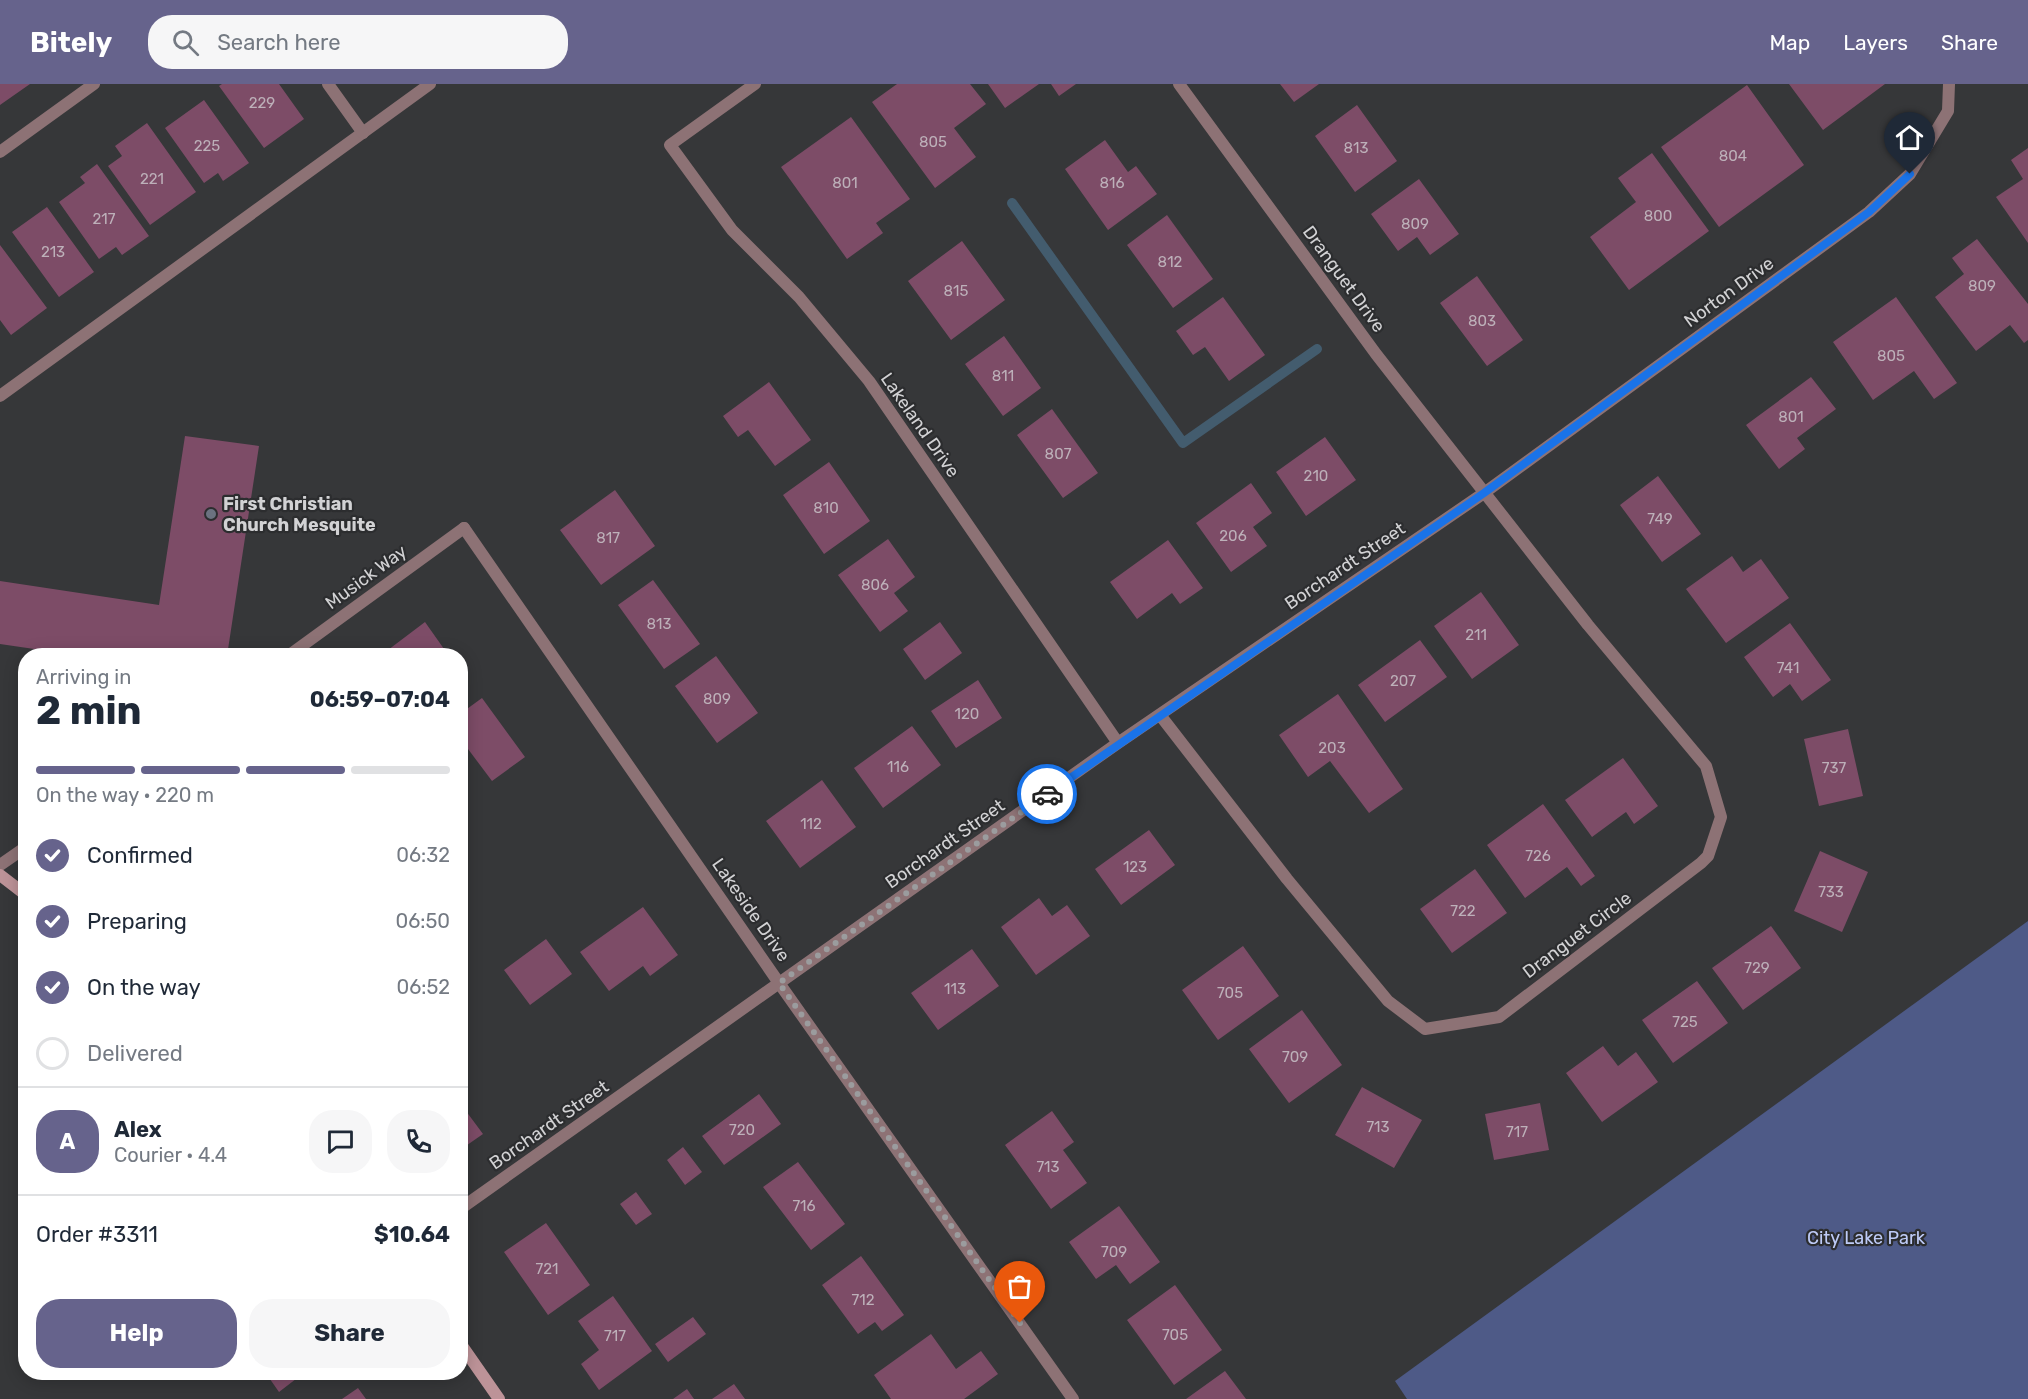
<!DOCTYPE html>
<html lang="en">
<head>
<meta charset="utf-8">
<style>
  body { margin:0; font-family:Rubik,sans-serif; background:#f6f6f7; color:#1f2937; height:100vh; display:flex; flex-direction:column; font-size:22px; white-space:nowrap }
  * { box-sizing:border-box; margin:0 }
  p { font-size:20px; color:#747a83 }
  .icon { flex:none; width:33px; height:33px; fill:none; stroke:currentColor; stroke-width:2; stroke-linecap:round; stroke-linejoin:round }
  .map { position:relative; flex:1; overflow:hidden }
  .side { position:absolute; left:18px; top:564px; width:450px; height:732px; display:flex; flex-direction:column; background:#fff; border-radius:24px; box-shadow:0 3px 15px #0003 }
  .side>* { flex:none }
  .pin { position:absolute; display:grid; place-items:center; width:51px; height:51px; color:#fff; margin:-62px -26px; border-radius:50% 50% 50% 0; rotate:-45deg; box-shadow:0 0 6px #0007 }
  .pin .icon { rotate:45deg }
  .courier { position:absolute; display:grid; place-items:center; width:60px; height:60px; margin:-30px; border:4px solid #1a73e8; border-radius:50%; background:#fff; color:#222; box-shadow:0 2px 8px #0007 }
  .summary em { font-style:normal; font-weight:700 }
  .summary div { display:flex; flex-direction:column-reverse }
  .summary { display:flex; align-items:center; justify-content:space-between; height:102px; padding:0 18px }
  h1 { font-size:39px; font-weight:700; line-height:45px }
  .bar { display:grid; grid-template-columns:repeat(4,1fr); gap:9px 6px; align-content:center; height:72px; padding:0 18px }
  .bar i { height:8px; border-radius:4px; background:#e0e1e3 }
  .bar .current { background:#66638c }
  .bar p { grid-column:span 4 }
  .line { display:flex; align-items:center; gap:15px; padding:0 18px; border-top:2px solid #e0e1e3 }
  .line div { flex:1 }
  .round { display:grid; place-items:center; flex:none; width:63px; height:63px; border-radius:24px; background:#f6f6f7 }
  ol { padding:0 18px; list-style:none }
  li { display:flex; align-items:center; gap:18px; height:66px }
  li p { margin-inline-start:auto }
  li .icon { padding:6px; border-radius:50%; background:#66638c; color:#fff; stroke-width:4 }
  li:last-child { color:#747a83 }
  li i { width:33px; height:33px; border:3px solid #e0e1e3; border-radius:50% }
  .primary-button { display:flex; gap:12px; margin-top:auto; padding:12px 18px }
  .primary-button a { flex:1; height:69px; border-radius:24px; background:#66638c; color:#fff; font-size:24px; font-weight:700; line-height:69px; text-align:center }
  .primary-button a+a { background:#f6f6f7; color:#1f2937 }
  header { display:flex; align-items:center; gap:36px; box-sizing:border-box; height:84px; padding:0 30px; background:#66638c; color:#fff }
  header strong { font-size:28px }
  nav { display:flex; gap:33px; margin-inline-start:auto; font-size:21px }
  .search { width:420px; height:54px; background:#f6f6f7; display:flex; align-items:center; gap:15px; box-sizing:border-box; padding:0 21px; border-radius:24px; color:#747a83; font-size:22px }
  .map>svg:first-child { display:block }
  .green { fill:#4e5a87 }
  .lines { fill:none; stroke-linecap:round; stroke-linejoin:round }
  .stream { stroke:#435c6e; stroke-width:10 }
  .building { fill:#7d4c67 }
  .service { stroke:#8d7275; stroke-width:12 }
  .minor { stroke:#8d7275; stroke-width:12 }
  .secondary { stroke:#bd9398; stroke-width:12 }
  .done { stroke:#9b9c9e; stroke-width:6; stroke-dasharray:0 10.8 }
  .route { stroke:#1a73e8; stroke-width:8 }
  .worship-dot { fill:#6b7280; stroke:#2c2d2f; stroke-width:2 }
  .labels { text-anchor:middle; stroke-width:4.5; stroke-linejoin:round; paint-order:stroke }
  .number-label { font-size:15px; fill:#bdb0b9 }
  .street-label { font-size:18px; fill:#d2d2d4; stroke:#2c2d2f }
  .poi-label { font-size:18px; font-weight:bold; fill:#d2d2d4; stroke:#2c2d2f; text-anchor:start }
  .park-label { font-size:18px; fill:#becbf7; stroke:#2c2d2f }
</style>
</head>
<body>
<header>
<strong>Bitely</strong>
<div class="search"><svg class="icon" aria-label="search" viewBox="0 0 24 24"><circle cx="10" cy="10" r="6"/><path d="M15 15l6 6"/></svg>Search here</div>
<nav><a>Map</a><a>Layers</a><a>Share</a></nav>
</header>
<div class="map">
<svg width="2028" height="1315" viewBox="0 0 2028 1315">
  <rect width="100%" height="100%" fill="#363739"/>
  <path class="green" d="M2028,837v478h-621l-12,-18z"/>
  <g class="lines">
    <path class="stream" d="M1012,119l171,240 134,-94"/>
  </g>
  <path class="building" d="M0,0h30l-30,21z
    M222,0h57l25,35 -40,29 -45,-62z
    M897,0h73l16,20 -32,24 22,29 -41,31 -63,-86z
    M988,0h51l-34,24z
    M1051,0h25l-17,12z
    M1280,0h39l-25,18z
    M1789,0h96l-62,46z
    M1747,1l57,80 -85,62 -58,-80z
    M204,16l45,63 -26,18 -5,-8 -14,10 -39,-55z
    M1357,21l40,56 -42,31 -40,-56z
    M851,33l59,82 -34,24 7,10 -36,26 -66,-92z
    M147,39l49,69 -46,33 -42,-59 14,-10 -7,-10z
    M1105,56l23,32 8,-6 21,28 -49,36 -43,-61z
    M2028,64v95l-32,-46 27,-18 -12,-19z
    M1652,69l57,78 -80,59 -39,-53 46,-35 -18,-24z
    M97,80l52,72 -27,19 -6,-8 -17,12 -40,-57 26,-19 -5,-6z
    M1419,95l40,55 -29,21 -13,-18 -19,14 -27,-37z
    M47,123l47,65 -35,25 -47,-65z
    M1167,131l46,64 -40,29 -46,-63z
    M1977,155l51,65v36l-4,3 -14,-18 -34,26 -41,-54 29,-23 -12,-16z
    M962,157l43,59 -54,40 -43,-59z
    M0,161l47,63 -36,27 -11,-15z
    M1477,192l46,64 -36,26 -47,-63z
    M1223,213l42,58 -36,26 -24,-34 -12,8 -17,-24z
    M1896,213l61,86 -23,16 -20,-28 -41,29 -40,-58z
    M1004,252l37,52 -38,28 -38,-52z
    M1811,293l25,32 -39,29 8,11 -26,20 -33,-44z
    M769,298l42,58 -36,26 -27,-36 -10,7 -15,-21z
    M1052,325l46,64 -35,25 -46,-63z
    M185,352l74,10 -32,210h-186v-6l-41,-6v-63l159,24z
    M1325,353l31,43 -50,36 -30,-44z
    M829,378l41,59 -46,33 -41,-59z
    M1658,392l43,58 -39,28 -42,-57z
    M1251,399l21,30 -19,14 14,19 -36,26 -35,-49z
    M615,406l40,56 -54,39 -41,-55z
    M888,455l27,38 -21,16 14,18 -28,21 -42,-57z
    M1168,456l35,48 -23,16 -8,-11 -35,26 -27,-37z
    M1732,472l11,16 18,-13 28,39 -63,45 -40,-54z
    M653,496l47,64 -36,25 -46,-64z
    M1481,508l38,53 -47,34 -38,-53z
    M425,538l24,34h-69z
    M940,538l22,31 -37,27 -22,-31z
    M1790,539l41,57 -29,21 -12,-17 -17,13 -29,-40z
    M1420,556l27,37 -62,45 -27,-37z
    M716,572l42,57 -41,30 -42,-57z
    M978,596l24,38 -46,30 -25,-37z
    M1338,610l65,95 -34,24 -39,-52 -22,16 -29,-42z
    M482,614l43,59 -33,24 -27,-36 -5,3v-34z
    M912,642l29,39 -58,43 -29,-40z
    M1848,645l15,67 -44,10 -15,-67z
    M1623,674l35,48 -24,18 -8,-12 -34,25 -27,-37z
    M822,696l34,47 -56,41 -34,-47z
    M1543,720l52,72 -14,10 -14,-19 -42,31 -38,-53z
    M1149,746l26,35 -54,40 -26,-36z
    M1820,767l48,21 -26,60 -48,-21z
    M1475,785l32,44 -55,40 -32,-44z
    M1039,814l13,18 15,-11 23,31 -54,39 -35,-48z
    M643,823l35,48 -28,21 -7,-10 -34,25 -29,-39z
    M1771,842l30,42 -58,42 -31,-42z
    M546,855l26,35 -42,31 -26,-35z
    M1243,862l36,50 -61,44 -36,-50z
    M972,865l27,37 -61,44 -27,-37z
    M1697,897l31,42 -55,40 -31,-43z
    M1302,926l40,55 -53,38 -40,-54z
    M1603,962l15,20 18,-14 22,30 -56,40 -36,-49z
    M1362,1003l60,33 -28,48 -59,-33z
    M759,1010l22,30 -57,41 -22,-29z
    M460,1019l23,31 -23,16z
    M1540,1019l9,47 -55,10 -9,-46z
    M1052,1027l22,31 -11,8 24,33 -36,26 -46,-64z
    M683,1063l19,25 -17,13 -18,-25z
    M798,1078l47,62 -34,26 -48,-63z
    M636,1108l16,22 -16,11 -16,-21z
    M1119,1122l41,56 -30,22 -14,-19 -20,14 -27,-37z
    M546,1139l44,62 -42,30 -44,-63z
    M861,1172l43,59 -22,16 -7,-9 -17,12 -36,-49z
    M1175,1201l47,65 -48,35 -47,-65z
    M613,1212l39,55 -53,39 -18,-26 18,-14 -21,-29z
    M693,1233l13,17 -38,28 -13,-18z
    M931,1250l25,35 25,-18 17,23 -34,25h-73l-17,-24z
    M1225,1287l21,28h-60z
    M265,1288h40l-26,20z
    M734,1300l11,15h-33z
    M358,1304l8,11h-24z
    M687,1305l7,10h-21z"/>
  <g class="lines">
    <path class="service" d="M0,312l430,-312
      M288,572l176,-128
      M0,781l26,-18"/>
    <path class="minor" d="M328,0l35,49
      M755,0l-85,61 62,85 67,67 70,84 249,362
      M0,68l94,-68
      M464,444l315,455 294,416
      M1160,631l127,164 101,122 37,28 74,-12 202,-154 7,-7 13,-39 -15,-51 -118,-141 -212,-271 -197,-270
      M460,1125l658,-466 366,-250 385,-281 41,-38 38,-63 1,-27"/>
    <path class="secondary" d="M0,791l26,20
      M460,1259l39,56"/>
  </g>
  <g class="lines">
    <path class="done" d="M1020,1239l-241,-340 268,-189"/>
    <path class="route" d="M1047,710l437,-301 385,-281 41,-38"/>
  </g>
  <circle class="worship-dot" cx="211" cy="430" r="6"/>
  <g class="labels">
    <g class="number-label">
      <text x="262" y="24">229</text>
      <text x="933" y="63">805</text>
      <text x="207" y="67">225</text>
      <text x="1356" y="69">813</text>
      <text x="1733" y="77">804</text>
      <text x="152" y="100">221</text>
      <text x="845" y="104">801</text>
      <text x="1112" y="104">816</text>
      <text x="1658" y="137">800</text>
      <text x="104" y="140">217</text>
      <text x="1415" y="145">809</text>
      <text x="53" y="173">213</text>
      <text x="1170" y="183">812</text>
      <text x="1982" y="207">809</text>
      <text x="956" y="212">815</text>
      <text x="1482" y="242">803</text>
      <text x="1891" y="277">805</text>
      <text x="1003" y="297">811</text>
      <text x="1791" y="338">801</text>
      <text x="1058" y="375">807</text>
      <text x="1316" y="397">210</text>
      <text x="826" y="429">810</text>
      <text x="1660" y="440">749</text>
      <text x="1233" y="457">206</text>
      <text x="608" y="459">817</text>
      <text x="875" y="506">806</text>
      <text x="659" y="545">813</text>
      <text x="1476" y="556">211</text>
      <text x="1788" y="589">741</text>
      <text x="1403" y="602">207</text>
      <text x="717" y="620">809</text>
      <text x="967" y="635">120</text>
      <text x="1332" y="669">203</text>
      <text x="898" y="688">116</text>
      <text x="1834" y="689">737</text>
      <text x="811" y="745">112</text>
      <text x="1538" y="777">726</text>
      <text x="1135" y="788">123</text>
      <text x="1831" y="813">733</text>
      <text x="1463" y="832">722</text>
      <text x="1757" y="889">729</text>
      <text x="955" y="910">113</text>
      <text x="1230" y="914">705</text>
      <text x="1685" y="943">725</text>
      <text x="1295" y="978">709</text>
      <text x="1378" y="1048">713</text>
      <text x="742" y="1051">720</text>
      <text x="1517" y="1053">717</text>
      <text x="1048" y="1088">713</text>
      <text x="804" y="1127">716</text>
      <text x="1114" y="1173">709</text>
      <text x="547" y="1190">721</text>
      <text x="863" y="1221">712</text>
      <text x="1175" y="1256">705</text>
      <text x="615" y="1257">717</text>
    </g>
    <g class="street-label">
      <text transform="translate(1344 195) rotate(54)" y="6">Dranguet Drive</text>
      <text transform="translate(1729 208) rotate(-36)" y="6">Norton Drive</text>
      <text transform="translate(920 341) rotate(55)" y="6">Lakeland Drive</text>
      <text transform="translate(1345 482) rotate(-34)" y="6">Borchardt Street</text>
      <text transform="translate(366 493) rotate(-36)" y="6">Musick Way</text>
      <text transform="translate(945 760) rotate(-35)" y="6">Borchardt Street</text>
      <text transform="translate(751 826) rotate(55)" y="6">Lakeside Drive</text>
      <text transform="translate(1577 851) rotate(-37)" y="6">Dranguet Circle</text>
      <text transform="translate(549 1041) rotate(-35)" y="6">Borchardt Street</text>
    </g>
    <g class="poi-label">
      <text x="223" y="426">First Christian<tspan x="223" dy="21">Church Mesquite</tspan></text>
    </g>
    <g class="park-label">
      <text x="1866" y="1160">City Lake Park</text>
    </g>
  </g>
</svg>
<div class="pin" style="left:1020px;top:1239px;background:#ea580c"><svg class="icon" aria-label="bag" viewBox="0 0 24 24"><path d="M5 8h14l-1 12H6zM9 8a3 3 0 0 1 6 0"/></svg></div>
<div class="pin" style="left:1910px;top:90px;background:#1f2937"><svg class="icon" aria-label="home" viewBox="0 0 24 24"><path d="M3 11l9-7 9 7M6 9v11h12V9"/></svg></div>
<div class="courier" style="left:1047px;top:710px"><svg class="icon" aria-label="car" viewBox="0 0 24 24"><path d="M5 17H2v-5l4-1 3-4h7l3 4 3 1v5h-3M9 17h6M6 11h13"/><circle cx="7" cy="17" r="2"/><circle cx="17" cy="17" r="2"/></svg></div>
<section class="side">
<div class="summary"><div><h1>2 min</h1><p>Arriving in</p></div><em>06:59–07:04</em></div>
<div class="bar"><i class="current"></i><i class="current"></i><i class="current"></i><i></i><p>On the way · 220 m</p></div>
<ol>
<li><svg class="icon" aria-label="check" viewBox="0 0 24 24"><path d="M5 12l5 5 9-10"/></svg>Confirmed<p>06:32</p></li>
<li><svg class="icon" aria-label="check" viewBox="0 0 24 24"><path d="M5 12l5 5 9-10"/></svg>Preparing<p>06:50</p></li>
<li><svg class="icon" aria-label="check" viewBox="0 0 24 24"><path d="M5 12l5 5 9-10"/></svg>On the way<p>06:52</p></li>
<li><i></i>Delivered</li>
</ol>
<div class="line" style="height:108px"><b class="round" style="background:#66638c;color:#fff">A</b><div><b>Alex</b><p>Courier · 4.4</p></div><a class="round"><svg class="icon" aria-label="chat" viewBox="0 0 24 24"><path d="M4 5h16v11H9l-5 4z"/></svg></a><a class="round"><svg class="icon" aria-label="phone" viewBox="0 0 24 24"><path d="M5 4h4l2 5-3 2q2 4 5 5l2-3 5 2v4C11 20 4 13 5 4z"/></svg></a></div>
<div class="line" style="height:78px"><div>Order #3311</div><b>$10.64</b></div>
<div class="primary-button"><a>Help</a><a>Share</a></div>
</section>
</div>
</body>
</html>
